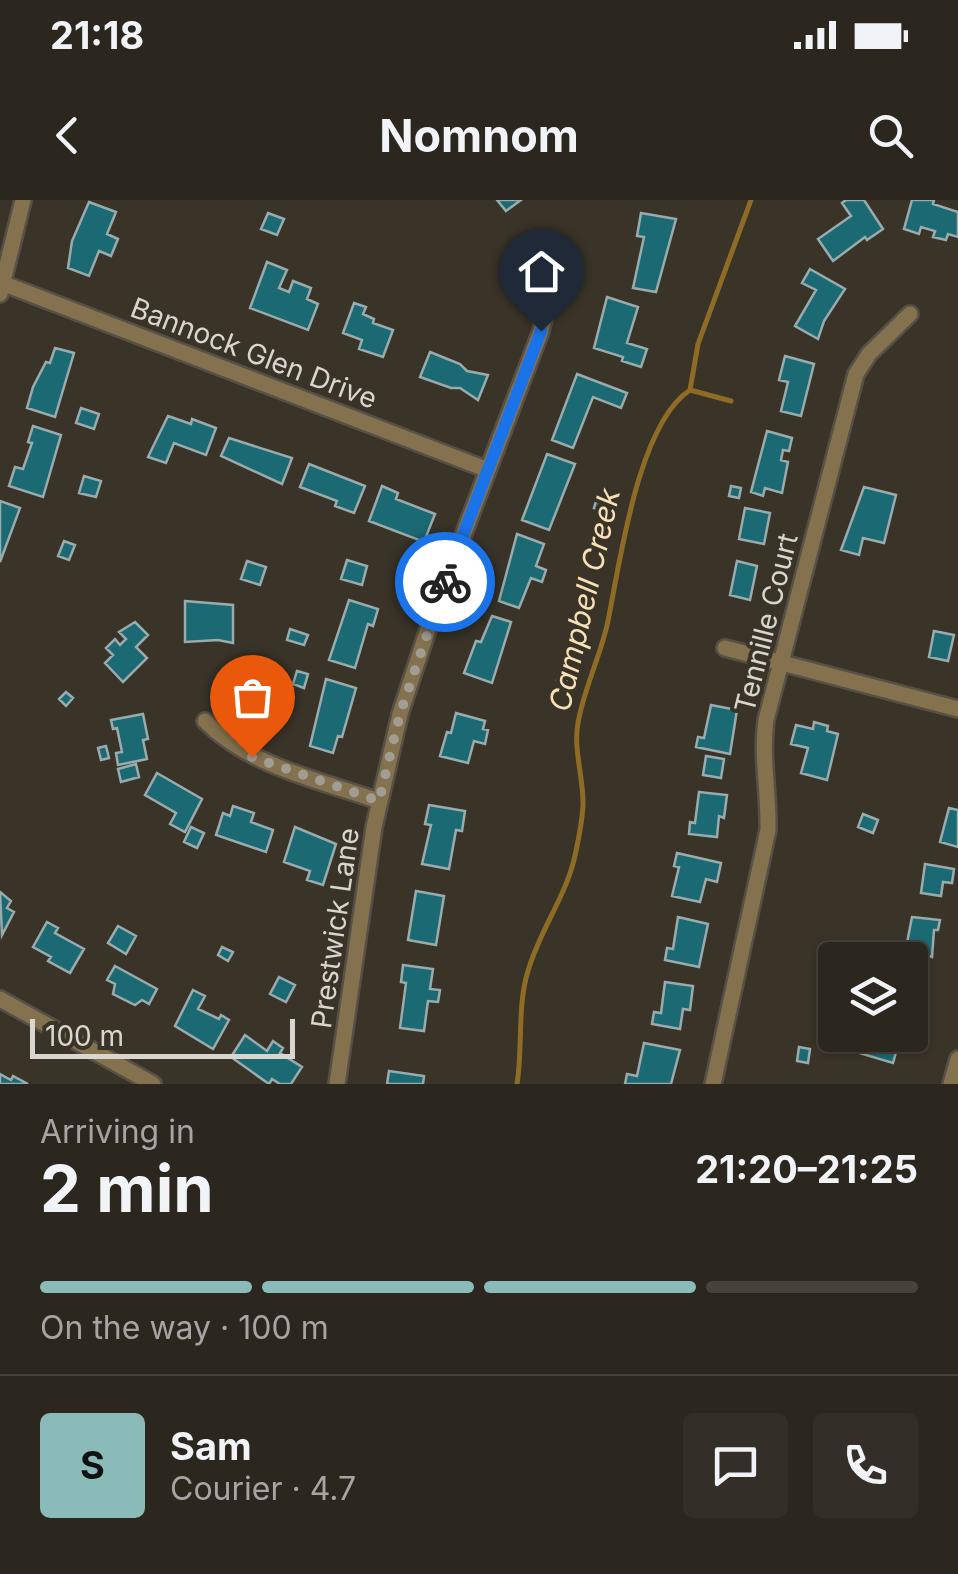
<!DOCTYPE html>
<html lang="en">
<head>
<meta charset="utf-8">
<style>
  body { margin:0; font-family:Inter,sans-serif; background:#332e27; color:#f1f3f6; height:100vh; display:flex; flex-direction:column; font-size:38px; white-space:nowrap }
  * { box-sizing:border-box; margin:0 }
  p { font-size:32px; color:#a6a5a4 }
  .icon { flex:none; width:55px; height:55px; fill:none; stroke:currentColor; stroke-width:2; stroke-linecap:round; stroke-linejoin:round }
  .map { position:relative; height:884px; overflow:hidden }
  .details { display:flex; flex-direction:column; background:#2b261e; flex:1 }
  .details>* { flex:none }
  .controls { position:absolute; left:818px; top:742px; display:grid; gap:20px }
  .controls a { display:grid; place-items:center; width:110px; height:110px; border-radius:10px; background:#2b261e; box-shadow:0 2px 8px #0004,0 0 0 2px #47433c; font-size:50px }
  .scale { position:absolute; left:30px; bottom:25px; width:265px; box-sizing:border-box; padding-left:10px; border:5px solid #d9d6cf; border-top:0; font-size:28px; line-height:35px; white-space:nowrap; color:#d9d6cf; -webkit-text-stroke:8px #393328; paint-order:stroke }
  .pin { position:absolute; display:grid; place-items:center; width:85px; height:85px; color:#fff; margin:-102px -42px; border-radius:50% 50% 50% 0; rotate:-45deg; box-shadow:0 0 10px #0007 }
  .pin .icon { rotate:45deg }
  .courier { position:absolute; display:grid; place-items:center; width:100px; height:100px; margin:-50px; border:8px solid #1a73e8; border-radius:50%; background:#fff; color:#222; box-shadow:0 2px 12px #0007 }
  .summary em { font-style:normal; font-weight:700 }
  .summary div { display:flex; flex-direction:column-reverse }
  .summary { display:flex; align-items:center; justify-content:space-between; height:170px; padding:0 40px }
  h1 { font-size:65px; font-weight:700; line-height:75px }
  .bar { display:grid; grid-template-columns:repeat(4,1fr); gap:15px 10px; align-content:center; height:120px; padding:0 40px }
  .bar i { height:12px; border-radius:8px; background:#47433c }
  .bar .selected { background:#8bbbb9 }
  .bar p { grid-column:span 4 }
  .line { display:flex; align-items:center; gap:25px; padding:0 40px; border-top:2px solid #47433c }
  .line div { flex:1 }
  .round { display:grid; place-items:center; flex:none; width:105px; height:105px; border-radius:10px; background:#332e27 }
  .status { display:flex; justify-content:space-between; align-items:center; height:70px; padding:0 50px; background:#2b261e; direction:ltr }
  .status svg { height:28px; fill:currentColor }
  header { display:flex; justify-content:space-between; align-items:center; height:130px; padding:0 40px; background:#2b261e; font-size:45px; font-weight:700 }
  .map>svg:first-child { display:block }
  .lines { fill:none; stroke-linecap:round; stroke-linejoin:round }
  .stream { stroke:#8f6c25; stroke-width:5 }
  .building { fill:#1b6972; stroke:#9aabad; stroke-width:2.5 }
  .minor-casing { stroke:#565046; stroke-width:20 }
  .minor { stroke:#84714e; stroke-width:15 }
  .done { stroke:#a19d95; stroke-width:10; stroke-dasharray:0 18 }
  .route { stroke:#1a73e8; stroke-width:12 }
  .labels { text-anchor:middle; stroke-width:8; stroke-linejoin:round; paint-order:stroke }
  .street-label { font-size:28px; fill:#d9d6cf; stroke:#393328 }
  .water-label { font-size:30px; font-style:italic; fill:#f9e1b7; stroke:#393328 }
</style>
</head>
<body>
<div class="status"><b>21:18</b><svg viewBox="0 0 49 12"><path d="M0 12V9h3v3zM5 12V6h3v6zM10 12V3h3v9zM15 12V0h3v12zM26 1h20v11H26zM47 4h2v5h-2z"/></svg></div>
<header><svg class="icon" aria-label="back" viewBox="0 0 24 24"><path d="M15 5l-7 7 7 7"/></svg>Nomnom<svg class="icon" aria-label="search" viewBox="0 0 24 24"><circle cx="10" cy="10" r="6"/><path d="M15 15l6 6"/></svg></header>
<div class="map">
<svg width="958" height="884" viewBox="0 0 958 884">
  <rect width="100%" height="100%" fill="#393328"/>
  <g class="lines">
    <path class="stream" d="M690,190l41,11
      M517,884c6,-37 0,-78 11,-113 12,-42 40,-77 48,-120 3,-14 6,-30 7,-45 1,-27 -10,-56 -5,-83 6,-35 23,-68 30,-102 12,-59 30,-197 82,-231l8,-46 53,-144"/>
  </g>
  <path class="building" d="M497,0h24l-15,11z
    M846,0h18l19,29 -16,11 -2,-3 -32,24 -15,-22 33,-23 -9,-13z
    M912,0h22l-1,4 25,8v25l-10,-3 -2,6 -13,-3 2,-6 -14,-4 -2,7 -15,-5z
    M89,2l27,10 -9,22 11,5 -7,17 -12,-5 -10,25 -21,-8 4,-27z
    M268,13l16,6 -7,16 -16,-6z
    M641,13l35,6 -20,73 -23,-4 11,-51 -7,-1z
    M267,62l20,8 -8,18 10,4 4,-11 18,7 -4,11 11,5 -10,26 -58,-22z
    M810,69l35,20 -21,32 -6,18 -23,-13 21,-36 -14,-7z
    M607,97l31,10 -11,36 20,6 -6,18 -19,-6 1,-4 -29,-9z
    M354,103l12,4 -3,7 11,5 -1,4 20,7 -10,27 -24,-8 3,-9 -19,-7z
    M55,148l19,5 -19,64 -28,-9 6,-21 13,-25 4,1z
    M430,152l30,12 7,7 21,4 -10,25 -18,-12h-9l-31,-11z
    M785,156l29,8 -13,52 -20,-5 7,-29 -9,-2z
    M577,174l50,19 -6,15 -28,-11 -20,51 -21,-8z
    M81,208l18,6 -5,15 -18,-6z
    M168,216l23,8 1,-5 24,9 -10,27 -32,-12 -8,20 -18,-6z
    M33,226l28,9 -18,62 -34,-11 6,-19 8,2 9,-26 -4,-1z
    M767,231l25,7 -3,13 -6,-1 -2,10 7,2 -6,31 -17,-5 -2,8 -12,-4z
    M229,238l63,20 -10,26 -61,-28z
    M547,254l28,10 -26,66 -27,-10z
    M309,264l56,22 -11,27 -19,-7 2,-5 -37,-14z
    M84,276l17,5 -5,16 -17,-4z
    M382,286l16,7 -2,6 39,15 -11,28 -55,-21z
    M731,286l10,2 -2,10 -10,-2z
    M864,287l32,8 -12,48 -21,-5 -4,17 -18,-5z
    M597,298l12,3 -3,10 -12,-3z
    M0,301l20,7 -20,54z
    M745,308l25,5 -6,31 -25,-5z
    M517,334l27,10 -8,22 10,4 -4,12 -11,-4 -12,30 -20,-7z
    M64,341l11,4 -6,15 -11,-4z
    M347,360l20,6 -5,19 -21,-6z
    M247,361l19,6 -6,18 -19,-6z
    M737,361l20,5 -7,34 -20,-5z
    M349,400l29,9 -5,17 -5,-2 -13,44 -26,-8z
    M185,401l48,4v38l-15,-3 -33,2z
    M492,416l19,6 -19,61 -28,-10 12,-32 5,1z
    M135,422l13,13 -12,12 11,11 -24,24 -18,-19 8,-8 -7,-7 9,-9 5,6 6,-6 -7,-7z
    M290,429l18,6 -4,10 -17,-5z
    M934,431l20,4 -6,26 -19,-4z
    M562,468l8,4 -5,12 -8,-4z
    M297,471l11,3 -4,14 -11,-4z
    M326,479l30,9 -14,49 -4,-1 -5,17 -23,-7z
    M66,492l7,6 -7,8 -7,-7z
    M711,505l26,5 -7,44 -34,-7 2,-10 6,1z
    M456,513l29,8 -2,8 5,1 -3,14 -11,-3 -6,22 -28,-7 7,-24 4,1z
    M143,514l5,25 -5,1 4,19 -29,6 -2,-12 6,-1 -5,-24 -4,1 -2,-9z
    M814,522l14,4 -1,5 11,3 -11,46 -26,-7 7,-25 -17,-4 5,-19 17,4z
    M106,546l3,12 -8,2 -3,-12z
    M706,556l18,3 -3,19 -18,-3z
    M136,564l3,13 -18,5 -3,-13z
    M157,573l45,26 -17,33 -15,-8 6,-11 -31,-18z
    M699,592l28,3 -3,23 -5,-2 -2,21 -28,-3 1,-12 5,1z
    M429,605l36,6 -3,20 -6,-1 -7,39 -27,-5 9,-39 -6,-1z
    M233,606l21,7 -3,9 22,8 -7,22 -50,-17 7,-22 7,3z
    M949,608l9,2v37l-18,-5z
    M863,614l15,6 -5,13 -15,-6z
    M191,627l13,6 -7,15 -13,-6z
    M295,627l41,17 -13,41 -16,-5 3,-9 -26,-9z
    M677,653l44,10 -4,19 -11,-3 -6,23 -28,-6 7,-29 -5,-1z
    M925,664l29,5 -2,14 -9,-1 -2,14 -20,-3z
    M416,691l28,5 -8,49 -28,-5z
    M0,692l11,9 -4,7 7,4 -12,23z
    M678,717l30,7 -9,43 -34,-7 2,-12 6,1z
    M912,717l28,3 -2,10h-4l-2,27 -26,-9z
    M47,722l11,6 -3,5 29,16 -14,24 -22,-12 3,-4 -18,-10z
    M118,726l18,10 -10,18 -18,-11z
    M222,747l11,5 -5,9 -10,-6z
    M403,765l30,4 -3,20 10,1 -2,12 -10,-1 -4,30 -24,-3 6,-45 -5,-1z
    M115,766l42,23 -8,15 -7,-4 -7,5 -22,-11 2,-10 -8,-4z
    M910,772l17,4 -6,26 -11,-3z
    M279,777l16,8 -9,17 -16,-8z
    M665,782l28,4 -3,24 -7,-1 -3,20 -28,-5 2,-12 7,1z
    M193,790l12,6 -7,13 21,10 2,-4 8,5 -16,29 -38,-23z
    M245,835l22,16 6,-10 10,7 -3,5 22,14 -11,17h-11l-8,-5 -3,5 -38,-27z
    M864,835h37l-8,28 -34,-10z
    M644,843l36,7 -9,34h-46l2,-10 10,2z
    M799,847l11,2 -2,14 -11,-2z
    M389,871l35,5 -1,8h-36z
    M0,874l11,6 2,-4 15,8h-28z"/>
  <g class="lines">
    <defs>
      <path id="minor" d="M2,83l486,187
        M0,94l23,-94
        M725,448l233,61
        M205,521c46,46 114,59 174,80
        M0,799l153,85
        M337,884l37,-257 26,-113 32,-97 109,-286 6,-26 -2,-38
        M713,884l55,-254c1,-37 -7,-73 -2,-110l90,-346 13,-20 41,-40
        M951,884l7,-25"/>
    </defs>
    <use href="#minor" class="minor-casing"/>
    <use href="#minor" class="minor"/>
  </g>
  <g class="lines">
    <path class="done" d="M252,557l127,44 21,-87 45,-132"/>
    <path class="route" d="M445,382l96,-251"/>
  </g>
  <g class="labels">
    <g class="street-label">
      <text transform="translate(254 153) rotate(21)" y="10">Bannock Glen Drive</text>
      <text transform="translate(766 423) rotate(-76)" y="10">Tennille Court</text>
      <text transform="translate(335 728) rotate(-82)" y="10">Prestwick Lane</text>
    </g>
    <g class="water-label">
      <text transform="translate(585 400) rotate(-77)" y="10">Campbell Creek</text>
    </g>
  </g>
</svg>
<div class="controls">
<a><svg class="icon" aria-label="layers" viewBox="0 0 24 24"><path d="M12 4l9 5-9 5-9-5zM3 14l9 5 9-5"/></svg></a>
</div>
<div class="scale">100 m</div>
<div class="pin" style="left:252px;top:557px;background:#ea580c"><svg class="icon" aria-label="bag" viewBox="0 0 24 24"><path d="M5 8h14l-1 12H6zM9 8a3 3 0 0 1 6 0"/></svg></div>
<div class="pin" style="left:541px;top:131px;background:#1f2937"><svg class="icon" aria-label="home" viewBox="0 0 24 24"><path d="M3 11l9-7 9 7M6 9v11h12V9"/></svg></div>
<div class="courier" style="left:445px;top:382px"><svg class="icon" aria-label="bike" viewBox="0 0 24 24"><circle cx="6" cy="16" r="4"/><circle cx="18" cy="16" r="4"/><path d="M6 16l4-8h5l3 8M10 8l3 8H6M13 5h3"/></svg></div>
</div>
<section class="details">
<div class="summary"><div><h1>2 min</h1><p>Arriving in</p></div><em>21:20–21:25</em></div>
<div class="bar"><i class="selected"></i><i class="selected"></i><i class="selected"></i><i></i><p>On the way · 100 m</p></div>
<div class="line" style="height:180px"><b class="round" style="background:#8bbbb9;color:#111">S</b><div><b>Sam</b><p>Courier · 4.7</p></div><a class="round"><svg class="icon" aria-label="chat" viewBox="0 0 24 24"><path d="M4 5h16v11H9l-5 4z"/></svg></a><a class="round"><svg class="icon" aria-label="phone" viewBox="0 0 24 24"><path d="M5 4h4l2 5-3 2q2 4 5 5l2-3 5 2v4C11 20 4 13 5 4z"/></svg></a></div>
</section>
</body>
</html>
